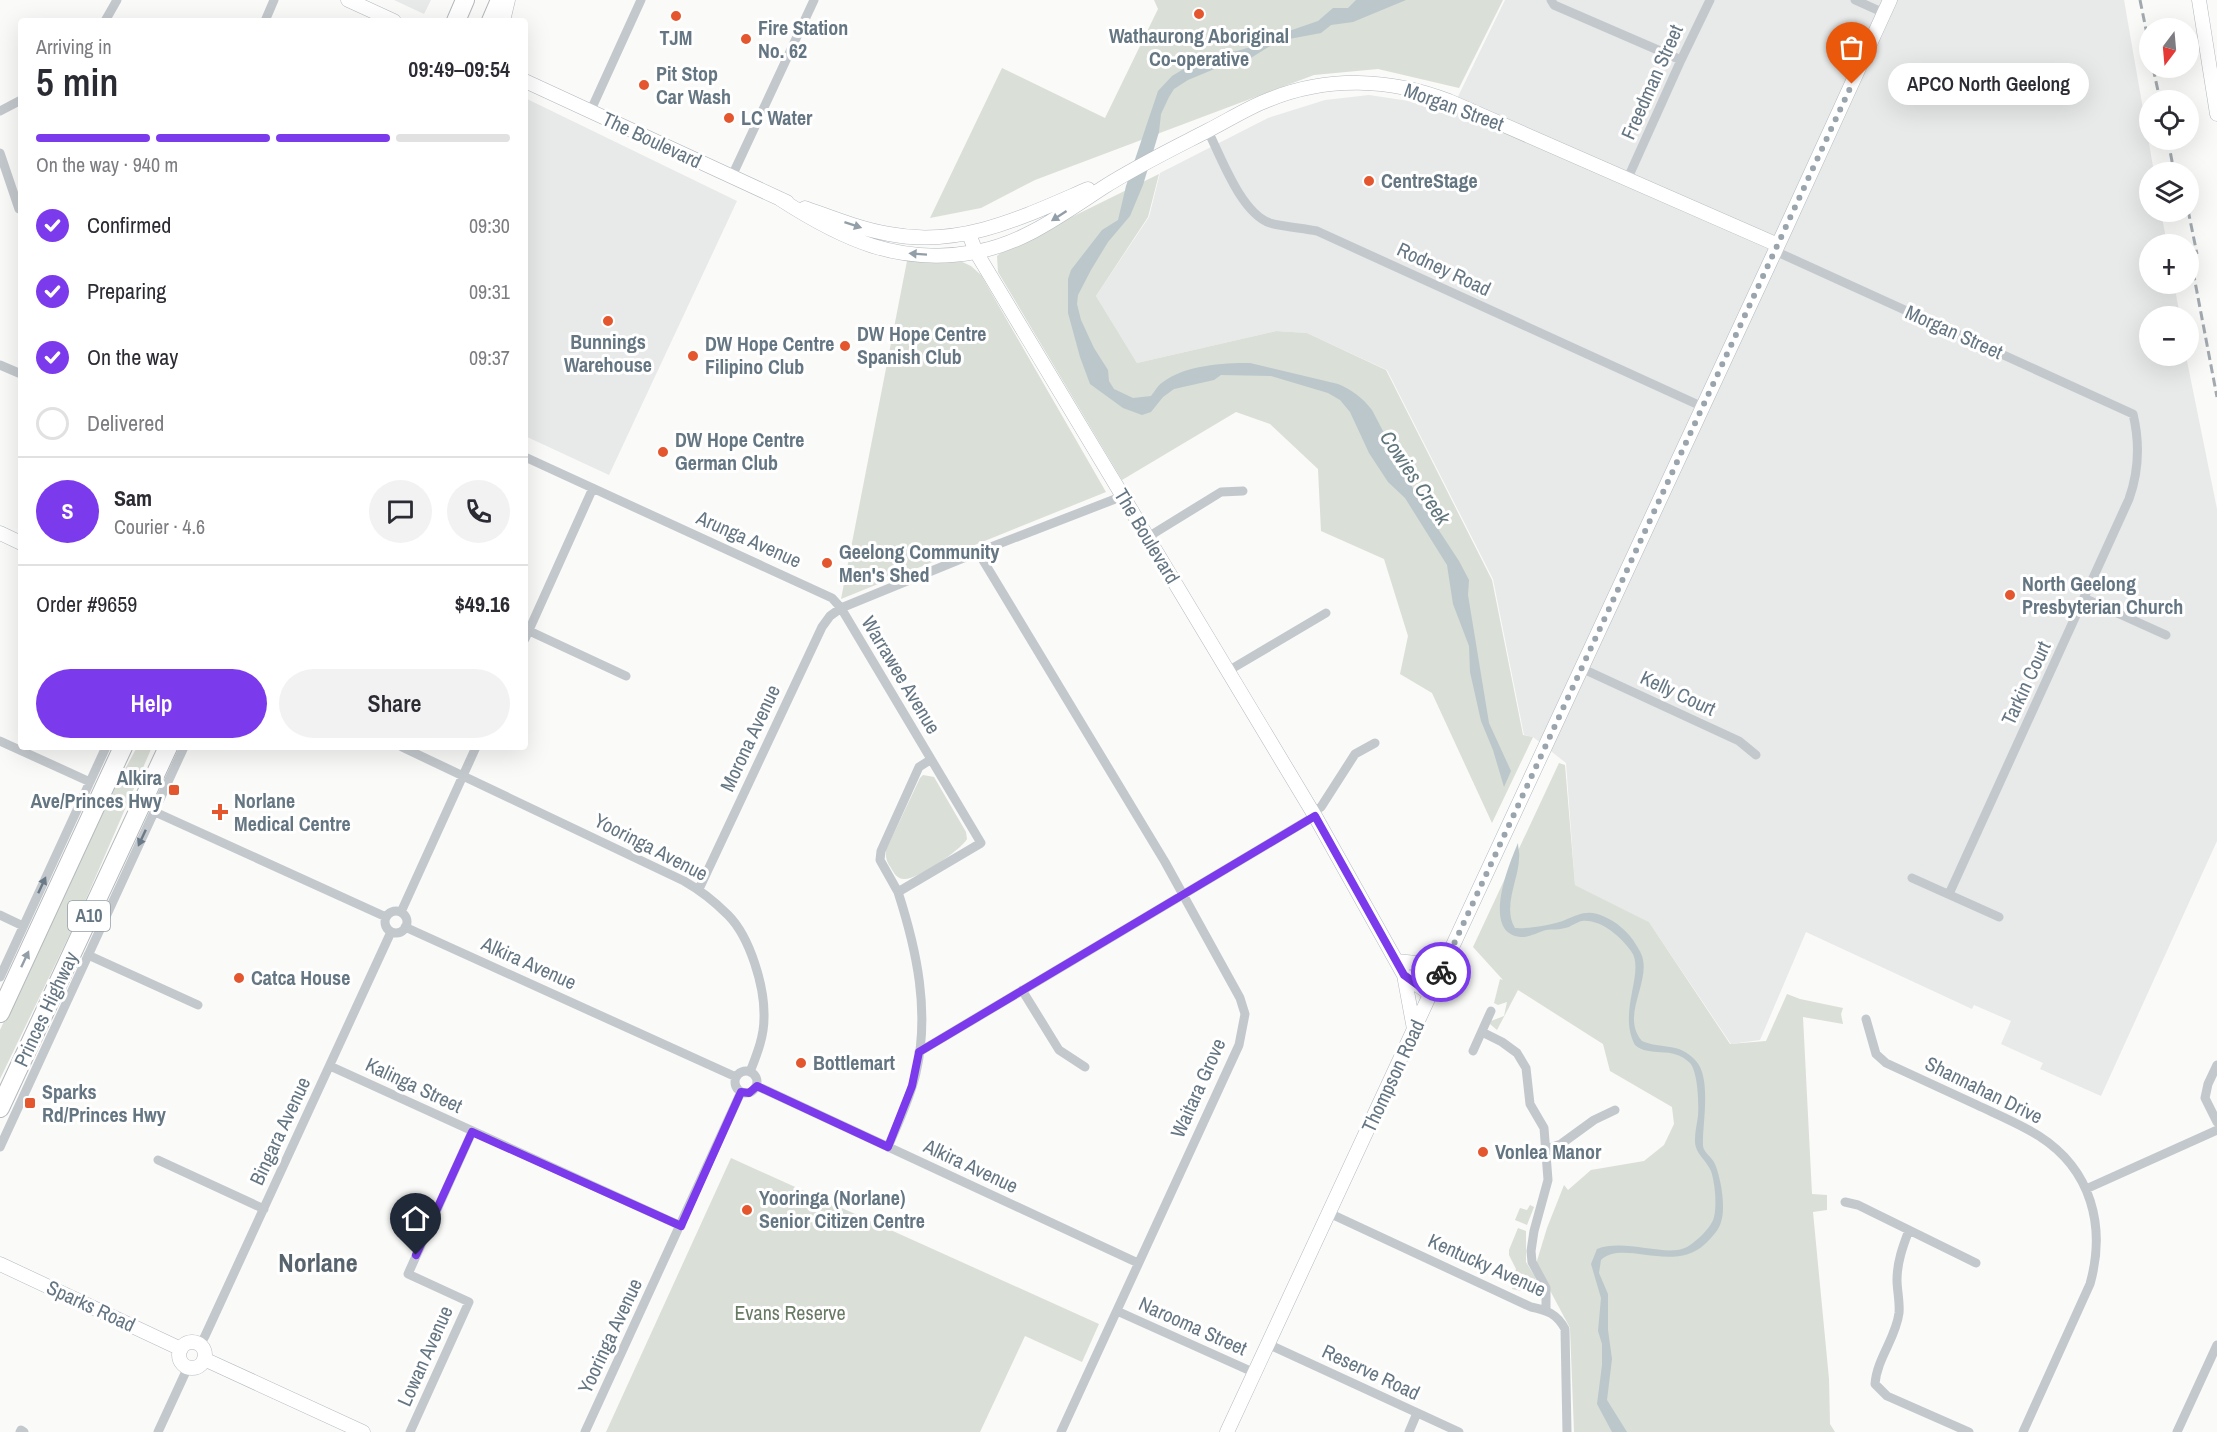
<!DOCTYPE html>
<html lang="en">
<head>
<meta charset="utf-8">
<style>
  body { margin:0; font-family:"Archivo Narrow",sans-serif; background:#f2f2f3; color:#2b2b33; height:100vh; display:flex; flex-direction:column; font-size:22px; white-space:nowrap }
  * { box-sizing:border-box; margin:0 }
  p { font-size:20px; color:#7c7c81 }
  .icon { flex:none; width:33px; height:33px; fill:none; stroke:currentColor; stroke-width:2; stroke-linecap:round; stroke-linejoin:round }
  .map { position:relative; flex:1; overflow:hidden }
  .details { position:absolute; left:18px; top:18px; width:510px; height:732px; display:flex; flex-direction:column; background:#fff; border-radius:6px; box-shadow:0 6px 24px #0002 }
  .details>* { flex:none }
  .needle { width:39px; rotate:196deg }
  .controls { position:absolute; left:2139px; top:18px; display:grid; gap:12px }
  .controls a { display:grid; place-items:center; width:60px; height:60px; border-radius:50%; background:#fff; box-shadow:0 6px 24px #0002; font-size:30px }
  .pin { position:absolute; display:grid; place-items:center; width:51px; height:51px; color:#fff; margin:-62px -26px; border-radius:50% 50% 50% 0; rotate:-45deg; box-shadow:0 0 6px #0007 }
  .pin .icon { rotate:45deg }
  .courier { position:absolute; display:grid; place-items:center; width:60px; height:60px; margin:-30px; border:4px solid #7c3aed; border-radius:50%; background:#fff; color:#222; box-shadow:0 2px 8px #0007 }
  .bubble { position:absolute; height:42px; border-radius:21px; background:#fff; box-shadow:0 6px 24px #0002; font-size:20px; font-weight:600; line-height:42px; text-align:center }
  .summary em { font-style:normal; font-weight:600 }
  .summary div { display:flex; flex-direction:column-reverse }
  .summary { display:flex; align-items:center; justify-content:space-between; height:102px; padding:0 18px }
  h1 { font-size:39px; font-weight:600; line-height:45px }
  .bar { display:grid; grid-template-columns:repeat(4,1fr); gap:9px 6px; align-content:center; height:72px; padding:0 18px }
  .bar i { height:8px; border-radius:4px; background:#e1e1e2 }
  .bar .on { background:#7c3aed }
  .bar p { grid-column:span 4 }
  .line { display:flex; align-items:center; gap:15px; padding:0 18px; border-top:2px solid #e1e1e2 }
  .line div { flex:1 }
  .round { display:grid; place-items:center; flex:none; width:63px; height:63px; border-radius:32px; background:#f2f2f3 }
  ol { padding:0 18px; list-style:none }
  li { display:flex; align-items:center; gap:18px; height:66px }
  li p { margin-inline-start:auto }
  li .icon { padding:6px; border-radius:50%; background:#7c3aed; color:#fff; stroke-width:4 }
  li:last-child { color:#7c7c81 }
  li i { width:33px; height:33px; border:3px solid #e1e1e2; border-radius:50% }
  .action { display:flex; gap:12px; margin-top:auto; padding:12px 18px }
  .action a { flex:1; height:69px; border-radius:36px; background:#7c3aed; color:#fff; font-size:24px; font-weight:600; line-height:69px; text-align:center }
  .action a+a { background:#f2f2f3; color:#2b2b33 }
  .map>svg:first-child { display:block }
  .built { fill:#e8e9e9 }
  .green { fill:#dadfd7 }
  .water { fill:#bbc7cb }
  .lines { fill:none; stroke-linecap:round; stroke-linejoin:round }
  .secondary-casing { stroke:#b3babf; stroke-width:15 }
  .highway-casing { stroke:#b4b9bd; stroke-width:20 }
  .street { stroke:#c3c8cc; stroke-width:9 }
  .secondary { stroke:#fff; stroke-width:14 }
  .highway { stroke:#fff; stroke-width:18 }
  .rail { stroke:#a2aab0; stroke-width:3; stroke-dasharray:9 4.5; stroke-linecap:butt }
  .oneway { fill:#939fa8 }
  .oneway2 { fill:#6a7a87 }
  .done { stroke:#99a4ac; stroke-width:6; stroke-dasharray:0 10.8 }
  .route { stroke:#7c3aed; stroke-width:8 }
  .poi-dot { fill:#e4572e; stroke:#fff; stroke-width:2 }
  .labels { text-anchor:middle; stroke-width:6; stroke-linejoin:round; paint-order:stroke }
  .shield { fill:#fff; stroke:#939fa8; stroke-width:1.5 }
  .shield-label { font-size:18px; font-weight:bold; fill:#657683 }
  .poi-label { font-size:20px; font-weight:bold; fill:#657683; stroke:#fff; text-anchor:start }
  .street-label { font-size:20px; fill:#657683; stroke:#fff }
  .park-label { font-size:20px; fill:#687a64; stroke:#fff }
  .water-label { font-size:21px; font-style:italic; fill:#60757c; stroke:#fff }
  .district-label { font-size:26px; font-weight:bold; fill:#57646e; stroke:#fff }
</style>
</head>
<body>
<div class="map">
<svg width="2217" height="1432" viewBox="0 0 2217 1432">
  <rect width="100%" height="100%" fill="#fafaf8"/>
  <path class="built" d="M394,0h37l-7,14z
    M1505,0h619l30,172h-4v40h11l6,32h-17v40h24l6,32h-30v40h36l31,153v332l-116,255 -61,-27 3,-6 -42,-19 10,-23 -37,-16 -2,4 -166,-77 -46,108 -29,4 -82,-122 -74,-37 -9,-122 -33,-26 -9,-2 -31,-156 -106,-209 -80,-37 -31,-2 -139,32 -41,-67 53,-79 11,-44 108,-55 57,-18 44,-5 40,6 40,14z
    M525,98l212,103 -128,274 -84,-39z"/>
  <path class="green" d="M1154,0h349l-44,88 -81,-19 -64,6 -279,105 -54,28 -51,10 72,-150 103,50 53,-109z
    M1159,174l-11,43 -52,79 41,67 139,-32 31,2 79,37 106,210 31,155 10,2 -41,86 -60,-130 -32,-19 8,-38 -24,-77 -63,-28 -3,-62 -48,-45 -34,-12 -114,68 -124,-208 -1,-16 6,-5z
    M958,260l13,6 10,9 125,217 -265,107 66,-338z
    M137,747h15l-73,168 -79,164v-49l104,-222z
    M1559,763l6,2 10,120 74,37 81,122 36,-3 21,-47 13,5 43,9 -2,6 2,10 -40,-7 9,177 15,1v15l-14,2 16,167 1,45 5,8h-261l-4,-104 -34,-64 11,-36 17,-43 4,5 23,-20 53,-9 20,-16 10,-21 -2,-17 -62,-36 -7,-27 -85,-54 -21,40 -7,-6 1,-3 13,-5 3,-14 -9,3 -4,-2 6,-24 3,1 -30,-33z
    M923,775l11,2 32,55 1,7c-6,11 -50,41 -63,40 -7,0 -10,-6 -13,-11 -4,-6 -6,-11 -5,-18l34,-72z
    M731,1158l368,166 -17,38 -57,-26 -45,96h-374z
    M1530,1205l4,2 -7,18 -12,-5 5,-12 7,2z
    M1518,1228l8,3v31l9,15 2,7 -1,6 -6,3 -18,-4 4,-20 -7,-14v-5z"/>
  <path class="water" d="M1356,0h50l-53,22 -22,3 -10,8 -32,6 -19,7 -24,15 -22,4 -36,15 -14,9 -5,8 -8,17 -2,18 -16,53 -13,31 -22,26 -17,28 -13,25 -1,9 4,16 13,28 14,22 1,11 5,8 19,9 18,-2c4,-5 7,-11 12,-14 23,-17 59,-19 87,-19l88,21c14,6 24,13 34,26l47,90 40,61 10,19 -1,15 21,128 22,48 -7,16 -11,-37 -12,-29 -11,-49 -1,-26 -16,-42 -6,-39 -42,-67 -17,-16 -19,-29 -19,-41 -10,-12 -12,-7 -57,-17 -50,-1 -7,5 -40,9 -11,8 -12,15 -9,3 -19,-7 -33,-24 -10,-27 -12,-44v-34l3,-9 31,-40 16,-10 8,-34 30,-89 2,-6 14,-15 33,-20 32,-5 24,-7 28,-13 29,-10 15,-13h15z
    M1518,843c0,5 2,10 1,15 0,21 -17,49 -4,70 12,1 39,-3 50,-8 15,-6 23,-11 40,-3 11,5 21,13 28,23 3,5 7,10 9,16 9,27 -22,60 0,85 20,9 36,0 54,20 16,18 6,63 7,85 1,7 9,11 12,18 6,15 11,43 6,58 -2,8 -10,16 -16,22 -32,30 -82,-5 -104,16l-2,13 9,21v36l4,29 -5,41 20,32h-15l-15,-28 5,-39v-21l-4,-13 3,-33 -10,-34 6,-15c28,-11 70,9 90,-2 9,-5 25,-20 27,-30 3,-12 1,-34 -3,-46 -5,-12 -17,-18 -16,-32 0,-8 2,-15 3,-23 1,-12 0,-44 -8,-53 -18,-18 -40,-5 -55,-18 -18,-33 11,-74 -4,-94 -10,-14 -30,-32 -49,-30 -6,1 -11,6 -17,7 -6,2 -13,1 -19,2 -7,2 -14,6 -22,7 -45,0 -15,-73 -6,-94z"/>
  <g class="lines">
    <defs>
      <path id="secondary" d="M348,0l46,21
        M2199,0l18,114
        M503,21l5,-21
        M525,81l262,121
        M780,199c62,40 119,67 195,53 48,-8 89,-39 129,-65 33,-21 68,-38 103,-56 20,-10 40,-23 61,-31 59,-24 122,-22 181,1l329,144
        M805,208c28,10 55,21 84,26 72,14 134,-17 199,-45
        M969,234l7,18 339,564 89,159 26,19
        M0,533l21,10
        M1397,961l28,3 21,-3
        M1404,975l10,54
        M0,1264l181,85
        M179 1355a13 13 0 1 1 26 0a13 13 0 1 1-26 0Z
        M204,1359l159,73
        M1227,1432l557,-1200 106,-232"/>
      <path id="highway" d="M456,21l9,-21
        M491,21l9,-21
        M0,1013l123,-266
        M0,1108l168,-361"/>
    </defs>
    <use href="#secondary" class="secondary-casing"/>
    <use href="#highway" class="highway-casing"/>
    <path class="street" d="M1551,0l3,5 127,55
      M1855,0l29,13
      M105,21l12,-21
      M265,21l9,-21
      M0,111l21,-11
      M590,112l51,-112
      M1208,131c13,26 33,82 62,92 15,4 32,5 47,8l386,176
      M0,153l19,56
      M732,176l82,-176
      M1627,180l54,-120 29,-60
      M1775,251l358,163c7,29 6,57 -4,85l-180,395
      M0,365l21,9
      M525,457l307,141 9,10 140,235 -83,49 -18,-32 1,-9 38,-84 11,-7
      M1148,537l73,-45 22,-1
      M978,552l187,310 75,136 5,16 -6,31 -178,387
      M2084,598l82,37
      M525,629l101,47
      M525,639l68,-151
      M1581,668l158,73 17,14
      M1228,671l98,-58
      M0,741l90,41
      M402,747l282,134c16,9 31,21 44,34 22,22 37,72 36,103 0,19 -7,36 -14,54
      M155,812l231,105
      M1312,812l9,-5 34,-53 20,-11
      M1912,878l87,39
      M699,889l123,-262 8,-11 11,-8 137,-56 145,-56
      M385 922a11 11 0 1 1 22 0a11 11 0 1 1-22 0Z
      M401,912l75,-165
      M0,915l23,11
      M405,927l331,150
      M88,955l110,50
      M0,977l106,-230
      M1022,990l37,60 26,17
      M1866,1019l10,35 10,9c30,14 61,28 91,42 21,10 43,19 62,31 53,34 67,91 51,148l-67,148
      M1482,1032l20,10 15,11 9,15 4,36 14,24 4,52 -14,51 -3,20 1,11 14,26v22
      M1473,1051l18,-40
      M919,1052l396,-236
      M2217,1065l-9,19 -3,14 12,24
      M330,1066l351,160
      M735 1082a11 11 0 1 1 22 0a11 11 0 1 1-22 0Z
      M757,1086l381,177
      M0,1147l184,-400
      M888,1147c10,-24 22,-48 28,-74 14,-61 1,-122 -18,-181
      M1547,1149l14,-5 33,-24 21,-10
      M158,1160l106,49
      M2086,1189l131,-59
      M1845,1202l13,3 118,58
      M1329,1213l202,94c16,3 26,7 34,22l2,103
      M1909,1230c-6,16 -12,32 -12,50 0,10 3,22 2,33 -3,25 -22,45 -24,71l12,12 82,36
      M1117,1311l138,62
      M1268,1344l191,88
      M200,1345l5,-9 186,-404
      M20,1432l1,-2 3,2
      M158,1432l30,-65
      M410,1432l59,-130 -61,-28 64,-142
      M585,1432l156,-340
      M1409,1432l8,-19
      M2177,1432l40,-87"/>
    <use href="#secondary" class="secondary"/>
    <use href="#highway" class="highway"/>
    <path class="rail" d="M2140,0l10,49
      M2153,68l7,32
      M2168,140l6,32
      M2188,210l9,44
      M2188,245l29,152"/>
  </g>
  <defs><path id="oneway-solid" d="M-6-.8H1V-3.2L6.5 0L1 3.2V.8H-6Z" transform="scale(1.5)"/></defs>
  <g class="oneway">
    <use href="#oneway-solid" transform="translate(1059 216) rotate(147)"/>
    <use href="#oneway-solid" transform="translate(853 225) rotate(18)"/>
    <use href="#oneway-solid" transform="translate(918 254) rotate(-176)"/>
    <use href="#oneway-solid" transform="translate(25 959) rotate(-65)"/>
  </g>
  <g class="oneway2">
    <use href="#oneway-solid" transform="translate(142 838) rotate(115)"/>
    <use href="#oneway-solid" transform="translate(42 885) rotate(-65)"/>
  </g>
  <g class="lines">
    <path class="done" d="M1441,972l411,-888"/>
    <path class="route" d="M416,1255l56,-123 209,94 60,-134 8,1 8,-7 131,61 24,-61 7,-34 396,-236 89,159 26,19 11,-22"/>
  </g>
  <g class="poi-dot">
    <circle cx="1199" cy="14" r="6"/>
    <circle cx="676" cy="16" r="6"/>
    <circle cx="746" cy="39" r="6"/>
    <circle cx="644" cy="85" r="6"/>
    <circle cx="729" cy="118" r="6"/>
    <circle cx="1369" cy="181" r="6"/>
    <circle cx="608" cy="321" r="6"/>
    <circle cx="845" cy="346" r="6"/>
    <circle cx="693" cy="356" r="6"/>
    <circle cx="663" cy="452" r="6"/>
    <circle cx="827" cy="563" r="6"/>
    <circle cx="2010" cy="595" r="6"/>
    <rect x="168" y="784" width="12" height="12" rx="3"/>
    <path d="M217 803h6v6h6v6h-6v6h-6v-6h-6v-6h6z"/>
    <circle cx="239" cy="978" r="6"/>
    <circle cx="801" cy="1063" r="6"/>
    <rect x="24" y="1097" width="12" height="12" rx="3"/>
    <circle cx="1483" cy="1152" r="6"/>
    <circle cx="747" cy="1210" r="6"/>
  </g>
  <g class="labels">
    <rect class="shield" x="68" y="901" width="42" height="30" rx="4.5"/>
    <g class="shield-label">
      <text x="89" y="922">A10</text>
    </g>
    <g class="poi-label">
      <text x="758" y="35">Fire Station<tspan x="758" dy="23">No. 62</tspan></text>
      <text x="1199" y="43" text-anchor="middle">Wathaurong Aboriginal<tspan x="1199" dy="23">Co-operative</tspan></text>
      <text x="676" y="45" text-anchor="middle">TJM</text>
      <text x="656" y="81">Pit Stop<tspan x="656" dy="23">Car Wash</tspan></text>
      <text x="741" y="125">LC Water</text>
      <text x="1381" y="188">CentreStage</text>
      <text x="857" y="341">DW Hope Centre<tspan x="857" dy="23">Spanish Club</tspan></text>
      <text x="608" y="349" text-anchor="middle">Bunnings<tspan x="608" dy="23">Warehouse</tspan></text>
      <text x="705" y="351">DW Hope Centre<tspan x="705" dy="23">Filipino Club</tspan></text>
      <text x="675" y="447">DW Hope Centre<tspan x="675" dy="23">German Club</tspan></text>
      <text x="839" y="559">Geelong Community<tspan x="839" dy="23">Men's Shed</tspan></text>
      <text x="2022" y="591">North Geelong<tspan x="2022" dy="23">Presbyterian Church</tspan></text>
      <text x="162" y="785" text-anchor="end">Alkira<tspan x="162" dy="23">Ave/Princes Hwy</tspan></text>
      <text x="234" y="808">Norlane<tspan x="234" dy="23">Medical Centre</tspan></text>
      <text x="251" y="985">Catca House</text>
      <text x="813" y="1070">Bottlemart</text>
      <text x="42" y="1099">Sparks<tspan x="42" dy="23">Rd/Princes Hwy</tspan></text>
      <text x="1495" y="1159">Vonlea Manor</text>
      <text x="759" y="1205">Yooringa (Norlane)<tspan x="759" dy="23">Senior Citizen Centre</tspan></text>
    </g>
    <g class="street-label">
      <text transform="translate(1652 82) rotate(-66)" y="7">Freedman Street</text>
      <text transform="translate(1454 107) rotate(20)" y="7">Morgan Street</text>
      <text transform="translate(652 140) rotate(25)" y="7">The Boulevard</text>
      <text transform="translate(1444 269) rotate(25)" y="7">Rodney Road</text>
      <text transform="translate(1954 332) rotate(24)" y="7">Morgan Street</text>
      <text transform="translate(1147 536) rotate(59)" y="7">The Boulevard</text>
      <text transform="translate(749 539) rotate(24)" y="7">Arunga Avenue</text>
      <text transform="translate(901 675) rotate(59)" y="7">Warrawee Avenue</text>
      <text transform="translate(2026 683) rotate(-65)" y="7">Tarkin Court</text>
      <text transform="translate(1678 693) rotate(25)" y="7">Kelly Court</text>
      <text transform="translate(750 738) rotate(-65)" y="7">Morona Avenue</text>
      <text transform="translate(651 847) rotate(27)" y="7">Yooringa Avenue</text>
      <text transform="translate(529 963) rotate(24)" y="7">Alkira Avenue</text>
      <text transform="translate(46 1009) rotate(-65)" y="7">Princes Highway</text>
      <text transform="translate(1393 1076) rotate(-65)" y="7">Thompson Road</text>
      <text transform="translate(414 1085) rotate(25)" y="7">Kalinga Street</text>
      <text transform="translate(1198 1088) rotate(-66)" y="7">Waitara Grove</text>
      <text transform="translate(1984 1090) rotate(26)" y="7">Shannahan Drive</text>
      <text transform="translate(280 1131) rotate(-65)" y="7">Bingara Avenue</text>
      <text transform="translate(971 1166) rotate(25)" y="7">Alkira Avenue</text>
      <text transform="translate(1487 1265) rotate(24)" y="7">Kentucky Avenue</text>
      <text transform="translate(91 1306) rotate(25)" y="7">Sparks Road</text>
      <text transform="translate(1193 1326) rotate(24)" y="7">Narooma Street</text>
      <text transform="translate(610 1336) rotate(-65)" y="7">Yooringa Avenue</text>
      <text transform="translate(425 1356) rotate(-66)" y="7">Lowan Avenue</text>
      <text transform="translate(1371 1372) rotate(25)" y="7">Reserve Road</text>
    </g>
    <g class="park-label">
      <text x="790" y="1320">Evans Reserve</text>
    </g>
    <g class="water-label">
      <text transform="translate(1415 478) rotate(56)" y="7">Cowies Creek</text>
    </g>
    <g class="district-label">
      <text x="318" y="1272">Norlane</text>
    </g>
  </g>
</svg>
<div class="controls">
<a><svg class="needle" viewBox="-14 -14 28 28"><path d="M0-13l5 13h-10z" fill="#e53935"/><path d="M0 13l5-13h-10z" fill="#7c7c81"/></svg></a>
<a><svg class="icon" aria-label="locate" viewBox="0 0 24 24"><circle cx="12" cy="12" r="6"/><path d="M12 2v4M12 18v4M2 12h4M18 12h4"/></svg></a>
<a><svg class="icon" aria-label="layers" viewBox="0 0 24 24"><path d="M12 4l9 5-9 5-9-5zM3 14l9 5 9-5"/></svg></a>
<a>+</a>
<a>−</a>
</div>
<div class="pin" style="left:1852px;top:84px;background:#ea580c"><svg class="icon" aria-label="bag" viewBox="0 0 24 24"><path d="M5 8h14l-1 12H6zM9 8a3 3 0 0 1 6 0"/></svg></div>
<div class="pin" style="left:416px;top:1255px;background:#1f2937"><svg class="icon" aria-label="home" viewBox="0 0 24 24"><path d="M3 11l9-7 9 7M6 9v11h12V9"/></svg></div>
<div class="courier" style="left:1441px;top:972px"><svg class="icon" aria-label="bike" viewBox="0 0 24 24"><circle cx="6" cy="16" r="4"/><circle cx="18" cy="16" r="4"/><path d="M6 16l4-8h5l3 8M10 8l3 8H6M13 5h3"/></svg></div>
<div class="bubble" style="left:1888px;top:63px;width:201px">APCO North Geelong</div>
<section class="details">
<div class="summary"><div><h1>5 min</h1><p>Arriving in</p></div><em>09:49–09:54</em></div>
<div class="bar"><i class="on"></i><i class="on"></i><i class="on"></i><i></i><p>On the way · 940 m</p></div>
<ol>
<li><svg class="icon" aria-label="check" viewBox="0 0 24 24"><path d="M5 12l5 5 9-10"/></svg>Confirmed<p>09:30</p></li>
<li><svg class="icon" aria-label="check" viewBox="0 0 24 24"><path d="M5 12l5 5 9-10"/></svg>Preparing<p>09:31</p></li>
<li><svg class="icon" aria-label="check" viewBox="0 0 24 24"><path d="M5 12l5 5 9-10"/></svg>On the way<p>09:37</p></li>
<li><i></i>Delivered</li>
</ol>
<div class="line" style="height:108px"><b class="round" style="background:#7c3aed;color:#fff">S</b><div><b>Sam</b><p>Courier · 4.6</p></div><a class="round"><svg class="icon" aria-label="chat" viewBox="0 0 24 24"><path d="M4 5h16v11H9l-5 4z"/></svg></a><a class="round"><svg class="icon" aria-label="phone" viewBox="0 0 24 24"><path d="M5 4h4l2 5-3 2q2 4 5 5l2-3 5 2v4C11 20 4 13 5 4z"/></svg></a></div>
<div class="line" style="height:78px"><div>Order #9659</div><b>$49.16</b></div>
<div class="action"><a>Help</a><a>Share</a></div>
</section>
</div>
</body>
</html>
